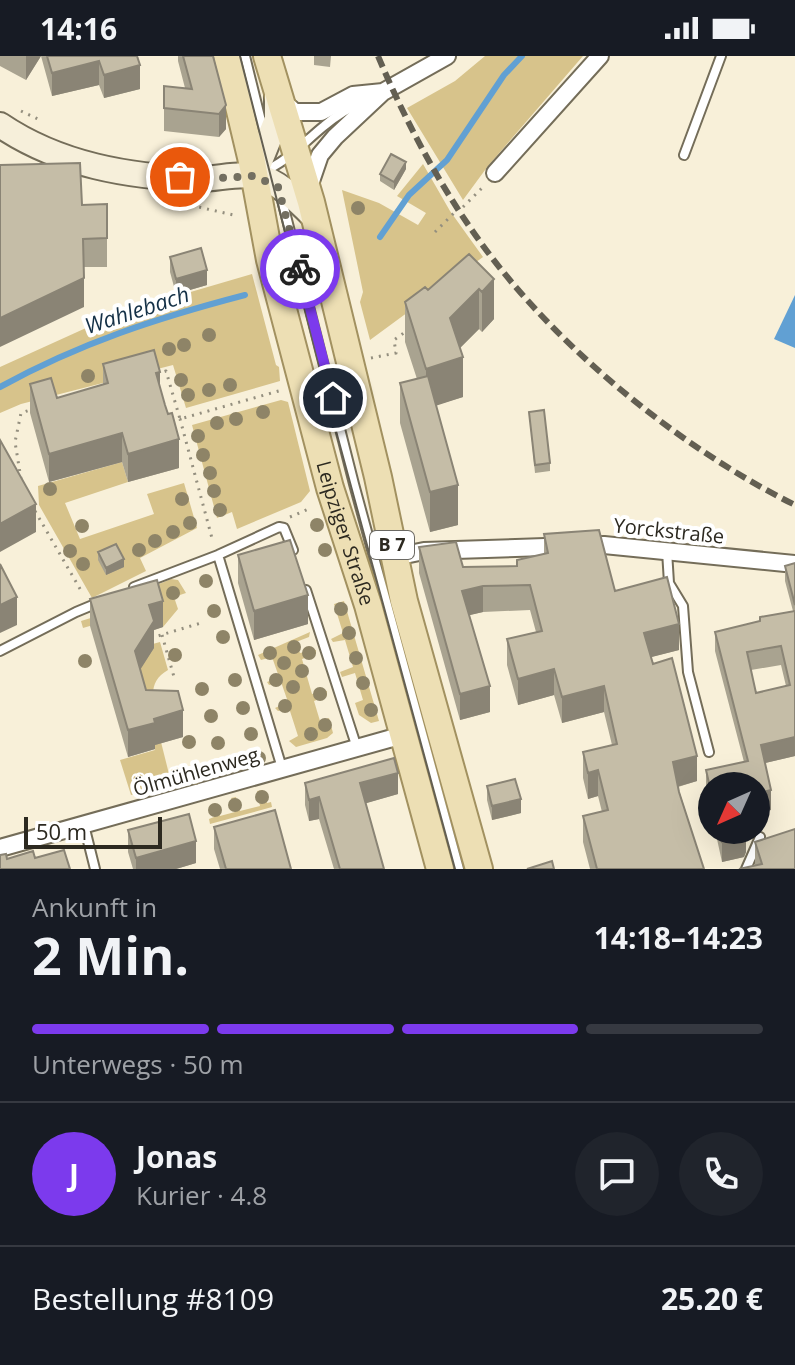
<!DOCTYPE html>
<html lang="de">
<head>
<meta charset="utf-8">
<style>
  body { margin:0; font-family:"Open Sans",sans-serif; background:#20242c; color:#f1f3f6; height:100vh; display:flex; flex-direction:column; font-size:30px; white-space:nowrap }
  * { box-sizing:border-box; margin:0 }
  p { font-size:26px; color:#9ea1a6 }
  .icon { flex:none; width:44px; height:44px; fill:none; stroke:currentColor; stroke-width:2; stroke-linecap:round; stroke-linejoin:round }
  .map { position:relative; height:813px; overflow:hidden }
  .side { display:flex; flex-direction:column; background:#171b24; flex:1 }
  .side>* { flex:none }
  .needle { width:52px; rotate:225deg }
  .fabs { position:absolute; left:698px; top:716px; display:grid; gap:16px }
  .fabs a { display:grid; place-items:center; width:72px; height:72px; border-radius:50%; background:#171b24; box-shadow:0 8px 32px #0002; font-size:40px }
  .scale { position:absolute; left:24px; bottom:20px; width:138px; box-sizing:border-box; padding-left:8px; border:4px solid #2c2920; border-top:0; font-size:22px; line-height:28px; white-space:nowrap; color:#2c2920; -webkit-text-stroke:6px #fff; paint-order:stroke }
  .pin { position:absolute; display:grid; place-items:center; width:68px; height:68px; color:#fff; margin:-34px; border:4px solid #fff; border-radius:50%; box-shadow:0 2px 8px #0007 }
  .courier { position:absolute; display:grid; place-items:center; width:80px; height:80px; margin:-40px; border:6px solid #7c3aed; border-radius:50%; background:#fff; color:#222; box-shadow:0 2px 10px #0007 }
  .headline em { font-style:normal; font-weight:700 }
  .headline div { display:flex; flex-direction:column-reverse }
  .headline { display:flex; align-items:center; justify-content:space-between; height:136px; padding:0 32px }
  h1 { font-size:52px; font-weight:700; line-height:60px }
  .bar { display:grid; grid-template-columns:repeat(4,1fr); gap:12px 8px; align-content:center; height:96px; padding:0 32px }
  .bar i { height:10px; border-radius:6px; background:#363941 }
  .bar .current { background:#7c3aed }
  .bar p { grid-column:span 4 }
  .line { display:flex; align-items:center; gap:20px; padding:0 32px; border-top:2px solid #363941 }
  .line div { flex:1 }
  .round { display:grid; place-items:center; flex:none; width:84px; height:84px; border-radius:42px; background:#20242c }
  .status { display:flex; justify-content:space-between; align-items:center; height:56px; padding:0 40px; background:#171b24; direction:ltr }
  .status svg { height:22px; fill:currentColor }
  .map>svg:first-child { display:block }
  .green { fill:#d7c38b }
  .water { fill:#61a0d3 }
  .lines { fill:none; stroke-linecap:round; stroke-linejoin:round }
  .stream { stroke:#61a0d3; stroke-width:6 }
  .service-casing { stroke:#746d59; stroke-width:12 }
  .minor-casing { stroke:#746d59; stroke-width:20 }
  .secondary-casing { stroke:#746d59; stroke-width:28 }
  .primary-casing { stroke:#a29160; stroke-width:30 }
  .path { stroke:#948f7f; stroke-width:3; stroke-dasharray:2 6; stroke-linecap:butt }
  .service { stroke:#fff; stroke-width:8 }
  .minor { stroke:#fff; stroke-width:16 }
  .secondary { stroke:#f6efda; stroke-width:24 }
  .primary { stroke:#eddfb4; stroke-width:26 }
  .tram { stroke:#635f52; stroke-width:2 }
  .rail { stroke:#635f52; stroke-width:6; stroke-dasharray:12 6; stroke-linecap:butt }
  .tree { fill:#8e8467 }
  .wall { fill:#a9a390; fill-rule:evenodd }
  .shaded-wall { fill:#8a8475 }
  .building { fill:#c5bda7; stroke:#8a8475; stroke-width:2; fill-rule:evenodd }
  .done { stroke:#736f61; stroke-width:8; stroke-dasharray:0 14.4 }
  .route { stroke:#7c3aed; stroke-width:10 }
  .labels { text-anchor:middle; stroke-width:8; stroke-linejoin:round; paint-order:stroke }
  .shield { fill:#fff; stroke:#6b6963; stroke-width:2 }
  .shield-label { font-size:18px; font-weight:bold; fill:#2c2920 }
  .street-label { font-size:20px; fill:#2c2920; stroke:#fff }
  .water-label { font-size:22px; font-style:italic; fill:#143046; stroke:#fff }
</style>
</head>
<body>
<div class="status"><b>14:16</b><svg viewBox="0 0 49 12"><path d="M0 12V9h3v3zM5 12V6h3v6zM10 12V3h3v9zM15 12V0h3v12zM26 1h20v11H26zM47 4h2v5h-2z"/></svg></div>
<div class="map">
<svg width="795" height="813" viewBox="0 0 795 813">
  <rect width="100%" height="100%" fill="#f8f0d9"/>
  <path class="green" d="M485,0h98l-95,110 -25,34 -56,-92 48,-27z
    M423,108l27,47 33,46 -113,83 -10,-38 3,-10 -21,-102 37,13 39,22 8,-12 -29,-17z
    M252,218l24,91 3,2 1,14 -94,27 -13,-43 -152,39 -21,9v-46l119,-54z
    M281,344l7,2 22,89 -9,11 -64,27 -5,-17 -15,6 -25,-93z
    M122,406l6,20 -63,21 15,36 74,-25 -7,-20 37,-11 13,45 -57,30 6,13 -54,27 -53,-93 -1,-19z
    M171,523l7,1 8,13 -12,4 4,12 -15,18 -6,-21 -74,22 -2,-7 26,-8 22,-16z
    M344,545l35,120 -8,2 -12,-8 -4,-12 8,-3 -8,-27 -13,4 -2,-5 13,-5 -8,-27 -12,2 -2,-3 12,-6 -9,-29z
    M310,576l-1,5 -13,5 4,11 16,-3v4l-14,5 10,35 15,-3v5l-13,5 6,20 9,-3 4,15 -6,5 -31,9 -7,-6 9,-5 -9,-28 -11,3 -3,-3 13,-6 -7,-20 -12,3 -2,-3 12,-5 -7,-20 -11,3 -3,-5z
    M160,586l8,28c-17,10 -17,23 -12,41l-19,-37 12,-29z
    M159,678l13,52 -41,9 -11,-35 35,-10 -3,-14z
    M263,734l4,13 4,-1 1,5 -62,17 -1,-5 5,-2 -3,-12 4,-2 5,13 15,-4 -4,-14 5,-1 4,14 20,-5 -3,-15z"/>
  <path class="water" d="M795,239v53l-21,-9z"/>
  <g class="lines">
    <path class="stream" d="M380,181l29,-42 38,-35 57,-85 18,-19
      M0,331c80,-44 157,-69 245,-92"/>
    <defs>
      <path id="service" d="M245,0l19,77
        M684,99l37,-99
        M262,116c25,-10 41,-29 62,-46 14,-12 28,-20 44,-27
        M281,140l73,288 105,385
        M667,495l2,32 14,23 5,66 21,80
        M218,499l64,213
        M134,531l84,-32 61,-28 5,1 9,22
        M306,534l51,158
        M0,595l76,-39 24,-10
        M84,769l11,44
        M746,813l14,-32"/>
      <path id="minor" d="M281,44l14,12h26l32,-17 30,-3 64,-36
        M495,117l105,-117
        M308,134l12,-35 15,-18 48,-45
        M395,501l29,-6 180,-6 191,19
        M0,792l403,-113"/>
      <path id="secondary" d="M0,69c59,40 129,52 199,54 18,0 38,-6 56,-3 22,3 45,27 60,42
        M254,120l23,-57v-23"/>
      <g id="primary">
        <path id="s1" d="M227,0l24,101 19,103 60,228 38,117 72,264"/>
        <path d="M267,0l44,146 67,275 26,124 75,268"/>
      </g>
    </defs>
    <use href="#service" class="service-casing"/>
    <use href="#minor" class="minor-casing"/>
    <use href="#secondary" class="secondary-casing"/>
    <use href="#primary" class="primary-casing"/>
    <path class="path" d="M21,55l19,9
      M168,144l70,16
      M463,151l22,-22
      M435,176l21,-21
      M371,302l25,-5 -2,-13 14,-10
      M157,318l9,-3 14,48 102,-29
      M172,365l8,-2 33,123
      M21,423l-6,-37 6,-29 9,-3
      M35,455l48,83
      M290,461l21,-9
      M162,579l12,42
      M151,582l50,-15"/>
    <use href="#service" class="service"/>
    <use href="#minor" class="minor"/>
    <use href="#secondary" class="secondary"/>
    <use href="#primary" class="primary"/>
    <path class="tram" d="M240,0l96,375 119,438"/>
    <path class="rail" d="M378,0c34,81 79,162 136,229 73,86 180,170 281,220"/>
  </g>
  <g class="tree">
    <circle cx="358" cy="152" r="7"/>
    <circle cx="209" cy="279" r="7"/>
    <circle cx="184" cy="289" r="7"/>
    <circle cx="169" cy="293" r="7"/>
    <circle cx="88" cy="320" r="7"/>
    <circle cx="181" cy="324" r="7"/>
    <circle cx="230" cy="329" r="7"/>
    <circle cx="209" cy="334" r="7"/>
    <circle cx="188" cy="339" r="7"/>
    <circle cx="263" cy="356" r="7"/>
    <circle cx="236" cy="363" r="7"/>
    <circle cx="217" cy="367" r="7"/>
    <circle cx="198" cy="380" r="7"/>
    <circle cx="203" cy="399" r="7"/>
    <circle cx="210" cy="417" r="7"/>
    <circle cx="50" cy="433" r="7"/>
    <circle cx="214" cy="435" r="7"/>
    <circle cx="182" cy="443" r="7"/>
    <circle cx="220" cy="454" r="7"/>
    <circle cx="190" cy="467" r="7"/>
    <circle cx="317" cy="469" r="7"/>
    <circle cx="82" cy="470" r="7"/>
    <circle cx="173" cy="476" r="7"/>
    <circle cx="155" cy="485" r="7"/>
    <circle cx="139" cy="494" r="7"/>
    <circle cx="325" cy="494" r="7"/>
    <circle cx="70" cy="495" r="7"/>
    <circle cx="83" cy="508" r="7"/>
    <circle cx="206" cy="525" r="7"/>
    <circle cx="173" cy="537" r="7"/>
    <circle cx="341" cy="553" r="7"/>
    <circle cx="214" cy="555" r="7"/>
    <circle cx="349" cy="577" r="7"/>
    <circle cx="223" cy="581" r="7"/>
    <circle cx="294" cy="591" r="7"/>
    <circle cx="270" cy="597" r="7"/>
    <circle cx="309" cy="597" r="7"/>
    <circle cx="175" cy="599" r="7"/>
    <circle cx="356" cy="602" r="7"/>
    <circle cx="85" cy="605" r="7"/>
    <circle cx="284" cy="607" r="7"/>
    <circle cx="302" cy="615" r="7"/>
    <circle cx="235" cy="624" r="7"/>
    <circle cx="276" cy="624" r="7"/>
    <circle cx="363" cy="627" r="7"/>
    <circle cx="293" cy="631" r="7"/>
    <circle cx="202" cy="633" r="7"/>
    <circle cx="320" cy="638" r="7"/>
    <circle cx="285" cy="650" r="7"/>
    <circle cx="243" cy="652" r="7"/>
    <circle cx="371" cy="654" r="7"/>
    <circle cx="211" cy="660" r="7"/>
    <circle cx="325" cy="669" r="7"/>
    <circle cx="251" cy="678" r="7"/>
    <circle cx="311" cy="678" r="7"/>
    <circle cx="189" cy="686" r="7"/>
    <circle cx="218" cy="687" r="7"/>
    <circle cx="259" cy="702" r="7"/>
    <circle cx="226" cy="710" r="7"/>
    <circle cx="195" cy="722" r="7"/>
    <circle cx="162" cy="730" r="7"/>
    <circle cx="262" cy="741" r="7"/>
    <circle cx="235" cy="749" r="7"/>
    <circle cx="215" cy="754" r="7"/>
  </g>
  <path class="wall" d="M0,0h137l3,33 -36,9 -5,-13 -47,11 -11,-40 -15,24 -26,-14z
    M178,0h35l13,73 -7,8 -55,-6v-45l21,2 -7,-27z
    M314,0h17l-1,11 -16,-2z
    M406,113l-12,21 -14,-9v-7z
    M107,148v63h-23v40l-2,-102z
    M469,198l25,65 -12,13 -3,-3 -19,19 3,49 -27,8 22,120 -28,7 -30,-109v-40l17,-4 -12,-37v-40l23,-12z
    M170,201l37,28 -31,9 -6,-22z
    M103,308l57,24 19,80 -51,14 -6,-20 -73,20 -19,-69v-29l27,14 46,-13z
    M529,356l21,51v8l-15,2z
    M544,478l71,57 64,59 -28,7 46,124 -19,6 26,82h-114l-7,-27v-26l19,-4 -4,-16 -10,3 -5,-21v-26l29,-7 -8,-33 -42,11 -8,-28 -36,10 -11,-40v-26l29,-7 -6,-22 -47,2 -14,3 21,97 -30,8 -41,-147v-26l44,20 54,-1 27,-12z
    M98,496l26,15 -18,8 -8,-15z
    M238,499l70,69 -54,16 -16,-57z
    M795,507v193l-30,7 6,47 -15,3v-27h-44v29l-6,-25v-20l38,-8 -29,-111v-19l45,-10v-5l33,-6 -8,-30v-15zM781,609l5,21 -30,7 -5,-23z
    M90,543l73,28 -9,3v18l-14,21 6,21 37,47 -28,8v4l-27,8 -38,-131z
    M305,727l93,11 -32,9 18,66h-50l-15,-50 -10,2 -4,-16z
    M487,730l34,27 -29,7 -5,-20z
    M214,771l77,42h-71l-6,-20z
    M128,774l68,33 -20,6h-43l-5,-17z
    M715,774h30l1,22 -2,5 -22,5z
    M755,786l40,27 -40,-3z"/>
  <path class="shaded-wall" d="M26,0h15l-15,24z
    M99,5v24l-47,11v-23z
    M140,9v24l-36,9v-23z
    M226,49v24l-7,8v-23z
    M406,106v7l-12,21v-8z
    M207,214v15l-31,9v-15z
    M84,222v29l-84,40v-29z
    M494,223v40l-12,13v-40z
    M479,233v40l-29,29v-40z
    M463,301v40l-37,12v-40z
    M160,316v29l-4,-28z
    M122,377v29l-73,20v-28z
    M179,383v29l-51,14v-28z
    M458,429v40l-28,7v-40z
    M36,448v28l-36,20v-28z
    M124,503v8l-18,8v-7z
    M483,530v26l-21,5v-26z
    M308,539v29l-54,16v-29z
    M17,541v28l-17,8v-28z
    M163,545v26l-9,3v18l-19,30v-27l14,-46z
    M679,568v26l-35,9v-26z
    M554,613v26l-36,10v-26z
    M490,630v26l-30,8v-26z
    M604,630v26l-42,11v-26z
    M183,654v27l-28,8v4l-27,8v-27l26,-11z
    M795,681v19l-34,8v-19z
    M697,700v25l-24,7v-26z
    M598,714v26l-10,3v-26z
    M398,717v21l-38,11v-22z
    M771,734v20l-15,3v-19z
    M319,741v22l-10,2v-21z
    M521,743v14l-29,7v-14z
    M746,776v20l-2,5 -22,5v-20z
    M196,785v22l-20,6h-40v-11z"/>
  <path class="building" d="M47,0h90l3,9 -36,10 -5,-14 -47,12z
    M183,0h30l13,49 -7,9 -55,-6v-22l28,3z
    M391,98l15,8 -12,20 -14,-8z
    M80,107l2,42 25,-1v34l-24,1 1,39 -84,40v-153z
    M201,192l6,22 -31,9 -6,-22z
    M469,198l25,25 -12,13 -3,-3 -29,29 13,39 -37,12 -21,-67 20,-15 3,3z
    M154,294l6,22 -4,1 9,32 3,9 4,-1 7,26 -51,15 -6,-21 -73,21 -19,-70 21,-6 6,20 51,-15 -5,-19z
    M428,320l30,109 -28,7 -30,-109z
    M544,354l6,53 -15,2 -6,-53z
    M0,384l36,64 -36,20z
    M599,474l16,61 52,-14 12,47 -35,9 9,31 19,-6 25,98 -24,6 6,30 25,77h-107l-14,-53 25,-6 -10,-40 -10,3 -5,-21 34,-8 -13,-58 -42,11 -8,-28 -36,10 -11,-40 35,-8 -12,-46 -47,1 -21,5 28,95 -30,8 -41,-147 37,-5 7,25 54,-1v-6l31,-7 -4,-19z
    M290,484l18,55 -54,16 -16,-56z
    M116,488l8,15 -18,9 -8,-16z
    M795,507v42l-10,-39z
    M0,508l17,33 -17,8z
    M157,524l6,21 -14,4 5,16 -19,30 11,39 32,1 5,19 -29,9 1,4 -27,7 -38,-131z
    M795,555v126l-34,8 10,45 -15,4v-8h-44v10l-6,-26 42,-9 -33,-129 45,-11v-4zM781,590l9,39 -34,8 -9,-41z
    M394,702l4,15 -38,10 24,86h-44l-21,-72 -10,3 -4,-17z
    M515,723l6,20 -29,7 -5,-20z
    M275,754l16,59h-65l-12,-42z
    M189,758l7,27 -60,17 -8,-28z
    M795,773v40h-56l23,-5 -7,-22z
    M719,774h26l1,2 -2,6 -22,4z
    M64,794l6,19h-70v-14l6,-1 1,5 26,-8 2,7z
    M552,805l2,8h-27z"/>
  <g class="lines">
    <path class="done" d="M180,121l19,2 55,-3 24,11 22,82"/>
    <path class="route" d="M300,213l33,129"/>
  </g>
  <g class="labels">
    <rect class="shield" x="370" y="475" width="44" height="28" rx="6"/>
    <g class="shield-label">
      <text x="392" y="495">B 7</text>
    </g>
    <g class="street-label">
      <text transform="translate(669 475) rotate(6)" y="7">Yorckstraße</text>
      <text dy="7" stroke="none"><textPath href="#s1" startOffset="492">Leipziger Straße</textPath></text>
      <text transform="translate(196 716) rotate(-16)" y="7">Ölmühlenweg</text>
    </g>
    <g class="water-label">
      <text transform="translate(137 254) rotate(-18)" y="8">Wahlebach</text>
    </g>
  </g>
</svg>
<div class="fabs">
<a><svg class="needle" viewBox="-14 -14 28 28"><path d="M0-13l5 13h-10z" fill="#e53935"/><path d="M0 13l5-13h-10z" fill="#9ea1a6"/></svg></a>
</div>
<div class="scale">50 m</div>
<div class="pin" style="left:180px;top:121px;background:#ea580c"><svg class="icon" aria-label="bag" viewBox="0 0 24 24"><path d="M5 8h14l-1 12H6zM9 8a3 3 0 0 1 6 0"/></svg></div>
<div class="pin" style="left:333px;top:342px;background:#1f2937"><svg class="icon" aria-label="home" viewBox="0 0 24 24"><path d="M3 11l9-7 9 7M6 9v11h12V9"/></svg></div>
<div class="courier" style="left:300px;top:213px"><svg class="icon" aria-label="bike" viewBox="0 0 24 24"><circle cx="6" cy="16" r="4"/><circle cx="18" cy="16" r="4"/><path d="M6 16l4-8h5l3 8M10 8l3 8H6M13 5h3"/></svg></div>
</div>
<section class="side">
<div class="headline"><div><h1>2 Min.</h1><p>Ankunft in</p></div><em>14:18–14:23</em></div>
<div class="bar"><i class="current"></i><i class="current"></i><i class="current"></i><i></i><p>Unterwegs · 50 m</p></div>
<div class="line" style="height:144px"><b class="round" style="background:#7c3aed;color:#fff">J</b><div><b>Jonas</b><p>Kurier · 4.8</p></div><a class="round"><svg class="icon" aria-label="chat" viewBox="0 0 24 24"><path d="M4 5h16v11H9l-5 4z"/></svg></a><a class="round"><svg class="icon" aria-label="phone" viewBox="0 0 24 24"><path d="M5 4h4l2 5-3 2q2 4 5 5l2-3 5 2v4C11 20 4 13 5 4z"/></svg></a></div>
<div class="line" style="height:104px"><div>Bestellung #8109</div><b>25.20 €</b></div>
</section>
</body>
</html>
